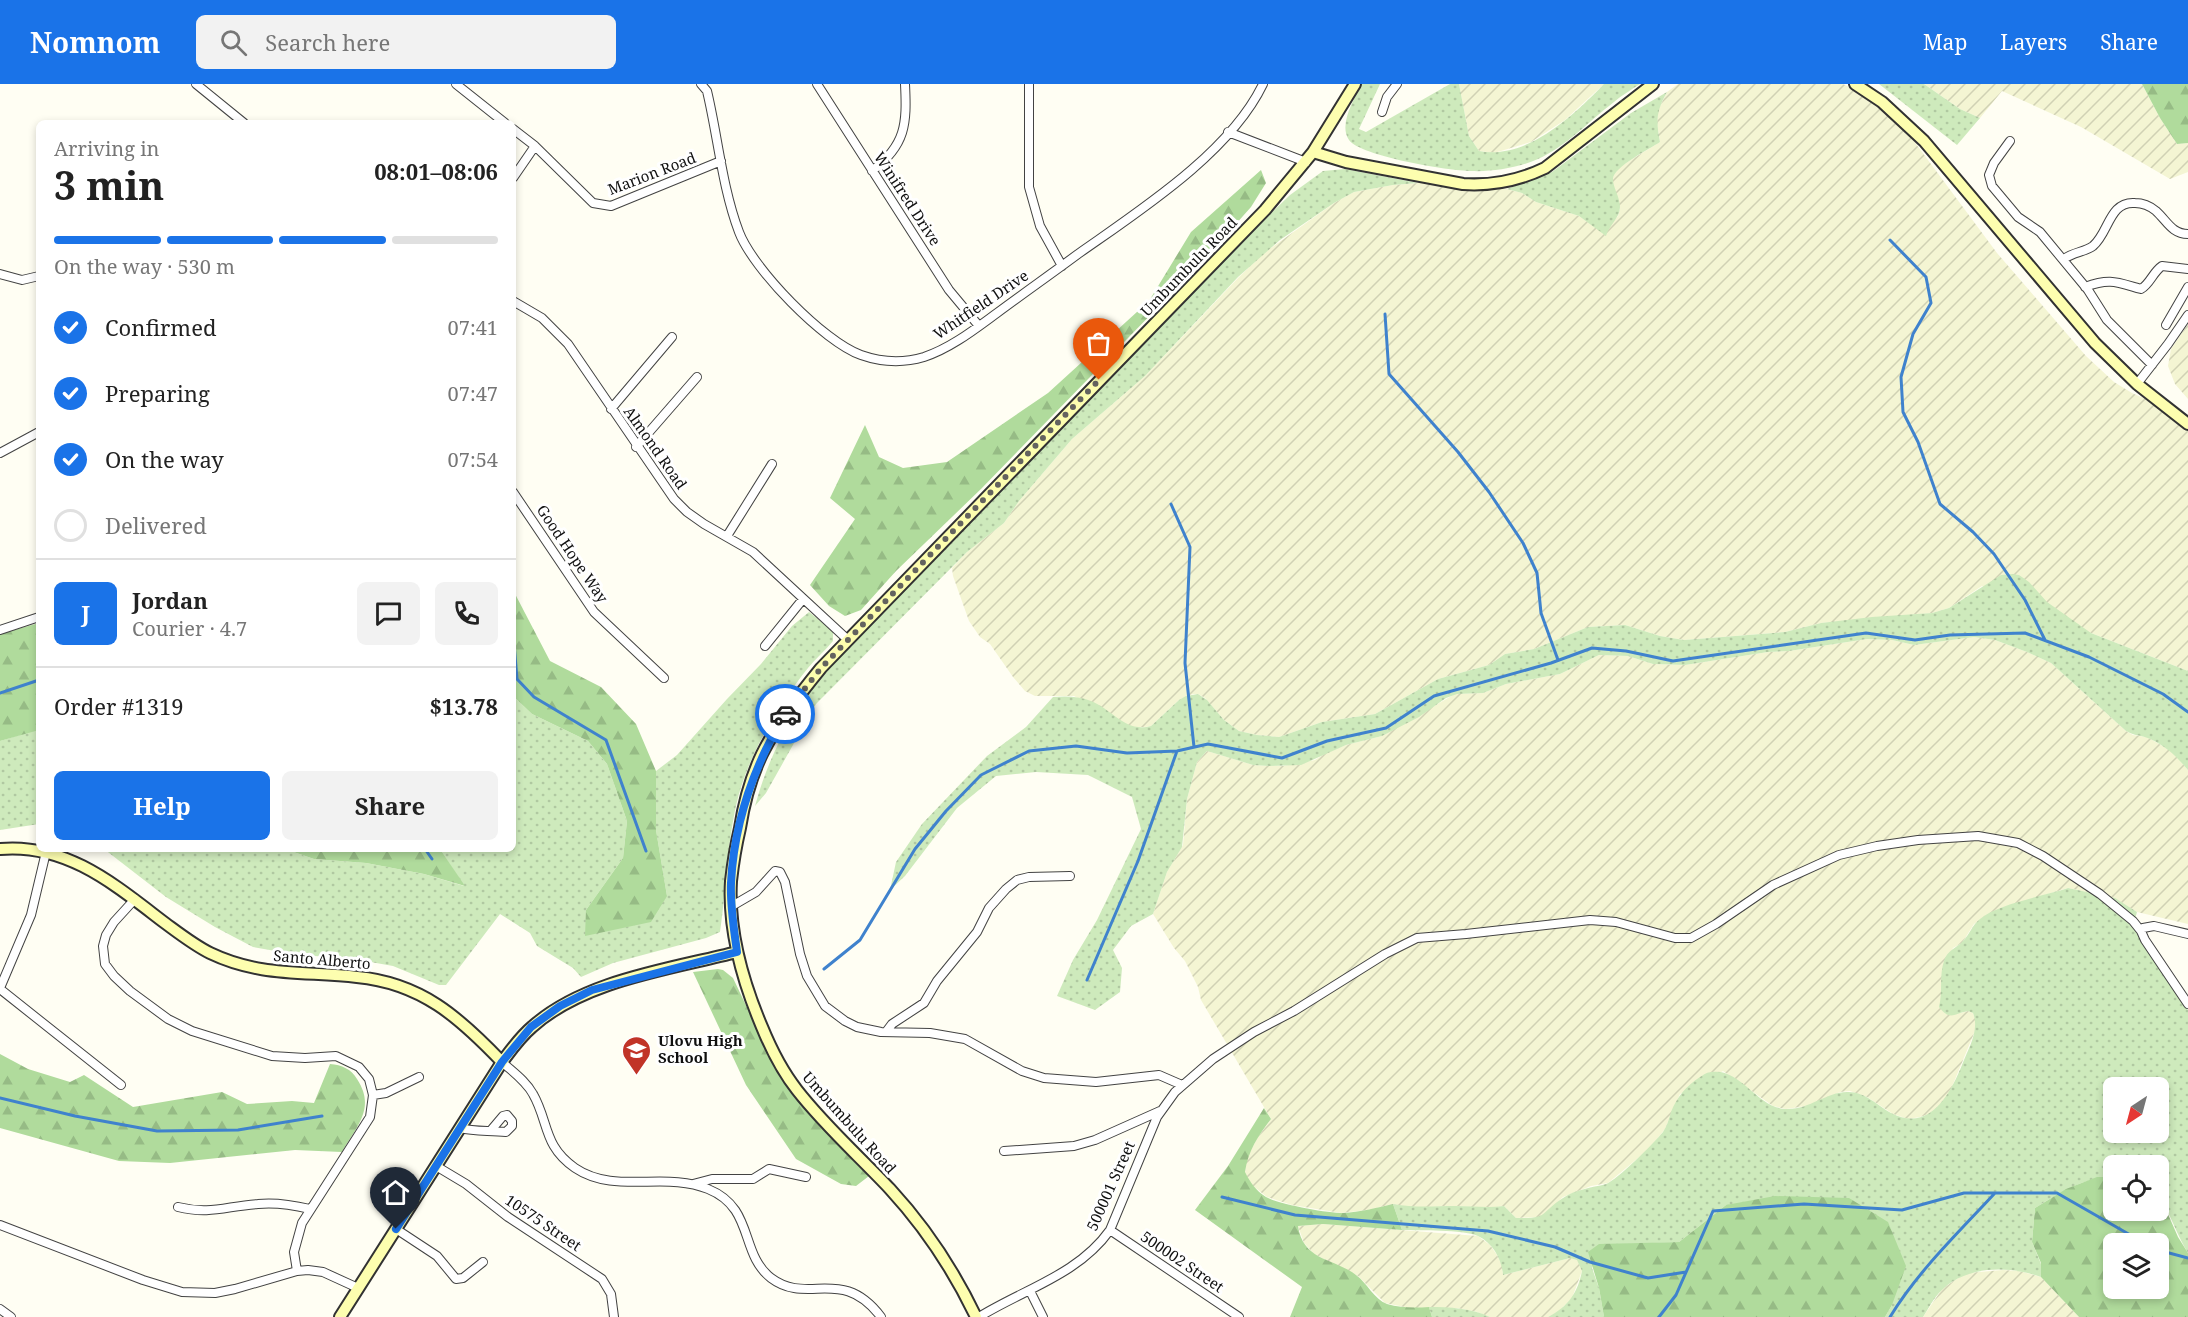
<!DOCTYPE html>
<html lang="en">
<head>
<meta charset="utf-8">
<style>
  body { margin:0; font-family:"Noto Serif",serif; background:#f2f2f2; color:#222; height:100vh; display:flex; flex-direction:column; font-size:22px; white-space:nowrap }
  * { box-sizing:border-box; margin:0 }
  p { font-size:20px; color:#767676 }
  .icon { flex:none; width:33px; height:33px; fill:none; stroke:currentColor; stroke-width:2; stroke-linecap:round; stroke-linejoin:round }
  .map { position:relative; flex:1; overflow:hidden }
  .drawer { position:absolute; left:36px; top:36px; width:480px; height:732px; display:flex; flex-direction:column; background:#fff; border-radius:9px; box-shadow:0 3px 9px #0003 }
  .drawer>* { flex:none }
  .needle { width:39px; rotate:216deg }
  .tools { position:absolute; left:2103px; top:993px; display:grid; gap:12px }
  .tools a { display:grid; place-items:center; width:66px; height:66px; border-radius:9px; background:#fff; box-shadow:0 3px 9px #0003; font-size:30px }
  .pin { position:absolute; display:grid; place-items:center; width:51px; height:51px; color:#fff; margin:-62px -26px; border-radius:50% 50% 50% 0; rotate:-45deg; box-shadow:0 0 6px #0007 }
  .pin .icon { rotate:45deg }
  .courier { position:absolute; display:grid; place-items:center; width:60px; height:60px; margin:-30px; border:4px solid #1a73e8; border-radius:50%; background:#fff; color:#222; box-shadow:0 2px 8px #0007 }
  .summary em { font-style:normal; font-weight:700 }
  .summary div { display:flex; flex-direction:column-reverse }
  .summary { display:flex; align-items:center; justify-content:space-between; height:102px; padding:0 18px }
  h1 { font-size:39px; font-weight:700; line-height:45px }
  .bar { display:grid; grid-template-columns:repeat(4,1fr); gap:9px 6px; align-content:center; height:72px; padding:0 18px }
  .bar i { height:8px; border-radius:4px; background:#e0e0e0 }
  .bar .current { background:#1a73e8 }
  .bar p { grid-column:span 4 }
  .line { display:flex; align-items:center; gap:15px; padding:0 18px; border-top:2px solid #e0e0e0 }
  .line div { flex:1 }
  .round { display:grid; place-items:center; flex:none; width:63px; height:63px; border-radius:9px; background:#f2f2f2 }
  ol { padding:0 18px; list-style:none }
  li { display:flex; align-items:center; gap:18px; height:66px }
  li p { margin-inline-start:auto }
  li .icon { padding:6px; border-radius:50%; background:#1a73e8; color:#fff; stroke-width:4 }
  li:last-child { color:#767676 }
  li i { width:33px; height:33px; border:3px solid #e0e0e0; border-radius:50% }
  .cta { display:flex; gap:12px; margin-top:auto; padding:12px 18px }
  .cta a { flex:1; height:69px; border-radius:9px; background:#1a73e8; color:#fff; font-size:24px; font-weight:700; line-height:69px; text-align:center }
  .cta a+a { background:#f2f2f2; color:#222 }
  header { display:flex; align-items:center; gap:36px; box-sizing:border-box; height:84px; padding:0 30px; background:#1a73e8; color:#fff }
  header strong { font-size:28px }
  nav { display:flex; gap:33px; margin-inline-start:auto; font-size:21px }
  .search { width:420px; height:54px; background:#f2f2f2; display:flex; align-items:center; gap:15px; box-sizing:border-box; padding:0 21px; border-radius:9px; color:#767676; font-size:22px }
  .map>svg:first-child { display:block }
  .farmland { fill:url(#farmland-furrows) }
  .grass { fill:url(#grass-dots); fill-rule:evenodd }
  .forest { fill:url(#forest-firs); fill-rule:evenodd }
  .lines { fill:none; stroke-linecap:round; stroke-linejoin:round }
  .stream { stroke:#3f82cd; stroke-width:3 }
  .street-casing { stroke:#434343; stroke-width:10 }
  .secondary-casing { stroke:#323232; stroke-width:14 }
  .street { stroke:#fff; stroke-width:8 }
  .secondary { stroke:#fdfeaf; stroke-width:10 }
  .done { stroke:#64635f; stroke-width:6; stroke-dasharray:0 10.8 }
  .route { stroke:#1a73e8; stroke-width:8 }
  .labels { text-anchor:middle; stroke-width:6; stroke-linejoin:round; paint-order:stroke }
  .street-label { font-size:15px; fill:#101010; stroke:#fff }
  .poi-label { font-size:15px; font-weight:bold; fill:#101010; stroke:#fff; text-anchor:start }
</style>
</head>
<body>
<header>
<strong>Nomnom</strong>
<div class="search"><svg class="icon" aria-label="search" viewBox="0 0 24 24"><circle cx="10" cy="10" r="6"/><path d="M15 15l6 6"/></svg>Search here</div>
<nav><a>Map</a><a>Layers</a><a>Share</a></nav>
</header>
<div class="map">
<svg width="2188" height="1233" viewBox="0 0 2188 1233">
  <defs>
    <pattern id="farmland-furrows" width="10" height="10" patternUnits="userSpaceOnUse" patternTransform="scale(1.5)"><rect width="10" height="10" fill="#f4f5d3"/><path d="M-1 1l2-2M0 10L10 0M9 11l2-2" fill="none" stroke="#d0d1b4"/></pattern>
    <pattern id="grass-dots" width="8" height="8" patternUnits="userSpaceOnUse" patternTransform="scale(1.5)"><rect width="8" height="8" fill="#ceeabc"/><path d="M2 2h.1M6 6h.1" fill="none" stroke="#b0c8a1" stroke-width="1.8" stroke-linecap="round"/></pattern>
    <pattern id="forest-firs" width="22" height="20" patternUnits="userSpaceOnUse" patternTransform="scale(1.5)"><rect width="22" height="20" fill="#b0db9c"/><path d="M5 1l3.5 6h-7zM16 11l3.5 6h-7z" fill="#96bb85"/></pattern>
  </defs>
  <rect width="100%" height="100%" fill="#fffef3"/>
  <path class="farmland" d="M1459,0h145l-39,36 -34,22 -37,11 -15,-2 -10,-15z
    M1678,0h165l26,13 33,28 95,128 89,103 28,26 18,11 29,13 27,21v244l-97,-38 -109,-47 -33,22 -17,5 -111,10 -36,9 -101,8 -24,-4 -35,-11 -37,2 -54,22 -29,5 -16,11 -51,14 -63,35 -53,8 -43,15 -22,-2 -18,-4 -15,-11 -19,-22 -7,-4h-5l-14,6 -28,26 -6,1h-15l-56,-31h-39l-10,-5 -12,-14 -23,-33 -10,-7 -11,-16 -16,-45 -1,-8 15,-16 37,-29 15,-22 53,-62 73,-63 93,-98 26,-25 70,-50 20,-11 39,-7 25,-2h20l35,6h34l15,4 14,9 43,14 27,19 2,-8 10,-11 2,-7 -8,-29 2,-6 7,-8 39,-24 -3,-19 1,-13 9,-18z
    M1924,0h218l18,34 17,26 11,-1v29l-18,7 -89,-52 -79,-36 -22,27 -20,-9z
    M2188,240v75l-13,-15 -7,-18 3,-17z
    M1974,553l21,3 32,12 24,11 75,68 7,4 14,2 26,15 15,18v154l-51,-12 -23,-14 -46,-10 -67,20 -27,16 -12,19 -9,5 -11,23v26l18,16 8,-2 5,2 3,8 -1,10 -26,63 -10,12 -10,8 -9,3 -12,2 -15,-5 -26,-17 -17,-6 -10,1 -27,13 -27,4 -13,-3 -50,-35 -43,23 -15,35 -16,20 -41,34 -17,3 -28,11 -21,20 -26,1 -12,-12 -14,2 -38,-2 -40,2 -19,-4 -25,6 -27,3 -49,-8 -25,-8 -15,-12 -7,-12 2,-16 11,-20 13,-18 -70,-119 -3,-13 -13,-26 -11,-13 -21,-34 14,-42 16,-27 4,-46 10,-37 10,-11 46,14 16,1h14l32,-6 11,-7 20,-8 36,-9 73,-42 28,-1 23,-9 54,-10 39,-19 29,1 25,8 32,1 83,-13 21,-1 78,-12 25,1 22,5z
    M1323,1140l155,12 12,9 7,10 5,10 1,10 67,-17 8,2 4,11 -10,27 -14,14 -10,5h-58l-13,-5 -20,-4h-48l-24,-5 -27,-27 -44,-22 -10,-11 -6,-17z
    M2003,1186l16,1 22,6 38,40h-156l19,-28 13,-9 12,-7z"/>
  <path class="grass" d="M1361,0h19l-21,45 7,3 84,-48h9l10,52 10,15c48,9 94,-35 125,-67h36c-9,6 -18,11 -26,18 -25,19 -47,44 -76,57 -20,9 -46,13 -67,12 -22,0 -111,-15 -122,-31 -11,-16 6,-41 12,-56z
    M1879,0h45l36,25 20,9 -23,27z
    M1667,8c-11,20 -11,28 -7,50 -10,7 -47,25 -47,37 0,9 7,18 7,28 0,11 -11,18 -14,29l-27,-20 -43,-14 -14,-9 -15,-4 45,-17 79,-59z
    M1345,85l73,14 -25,2 -39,7 -20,11 -54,37 -42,37 -93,99 -73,63 -53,62 -15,22 -37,29 -151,152 -50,89 -11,13c13,-49 36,-91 66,-131l442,-454 27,-26 33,-24z
    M2012,490l7,1 10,7 18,20 44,31 97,38v99c-12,-14 -22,-24 -38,-31 -8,-4 -16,-3 -24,-8l-75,-68 -24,-11 -32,-12 -21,-3 -60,8 -22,-5 -25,-1 -78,12 -21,1 -83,13 -32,-1 -25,-8 -29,-1 -39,19 -54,10 -23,9 -26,1 -11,4 -27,19 -37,19 -36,9 -45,20 -32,1 -16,-1 -46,-14 -10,11 -10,37 -5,48 -15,25 -14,42 -22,12 -18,24 9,18 -2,24 -25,18 -38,-14 16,-36 24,-40 44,-91 -9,-32 -44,-22 -52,-3 -40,4 -39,32 -52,68 -15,14 6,-28 26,-38 65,-68 39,-29 27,-30c13,-1 25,-1 38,4 21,8 34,32 60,25l28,-26 7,-4 12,-2 9,6 17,20 15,11 18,4 22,2 43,-15 53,-8 63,-35 51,-14 16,-11 29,-5 54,-22 37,-2 35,11 24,4 101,-8 36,-9 51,-6 60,-4 17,-5 52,-33z
    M809,528l24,19v10c-8,10 -17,17 -25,27 -28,35 -53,76 -67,119 -14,45 -14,99 -21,145l-14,6 -93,25 -32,14 -8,-9 -36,-22 -7,-13 -30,-19 -54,71h-7l-46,-19 -45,-8 -50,-3 -45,-8 -38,-20 -49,-30 -62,-48h181l29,10 52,4 58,11 40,12 -24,-37h73v-153l19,18 56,27 19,23 20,57 -4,37 -37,52 81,-14 -11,-66v-59l21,-16 50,-56 34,-35 31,-38z
    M39,645v95l-39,6v-89z
    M2068,804l47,10 22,14 -4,15 55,83v243c-11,-17 -17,-40 -29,-54l-1,-33h-44l-1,11c-29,0 -53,16 -78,31l-3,34 9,22v13c-31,-11 -74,-12 -99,13 -8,7 -13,18 -19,27h-38l7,-12 -166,-100 -47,37 -80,3 -7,23 7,20 5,29h-56c20,-10 30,-25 34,-46l-5,-11 -7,-2 -67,17c-1,-15 -10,-32 -25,-39 -16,-7 -58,-5 -76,-6l-9,-26c22,4 40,2 63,2 16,0 32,2 48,0l12,12c34,1 23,-5 47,-20 13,-9 28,-10 43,-14 11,-4 48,-41 57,-52 4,-6 6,-13 8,-20 6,-15 15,-26 29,-35 3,-2 7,-5 12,-5 29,-4 45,36 74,37 23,1 40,-17 61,-17 17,-1 30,13 44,21 39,20 59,-19 71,-48 6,-16 18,-35 11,-52l-5,-2c-15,3 -18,10 -29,-4 4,-15 0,-32 5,-46 3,-11 13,-13 19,-20 7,-7 9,-16 17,-22 17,-15 64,-23 88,-31zM2114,1004h44v44h-44z
    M1429,1223c20,0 43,1 61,10h-58z"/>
  <path class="forest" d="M2142,0h46v59l-11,1 -17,-26z
    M1261,86l5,13 -15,24 -48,54 -222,228 -85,82 -35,39 -16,6 -16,-10 -19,-21 45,-66 -25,-21 35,-73 14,32 24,11 44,-6 101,-69 101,-92 42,-69z
    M513,506l37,71 51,26 35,37 20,47v59l11,66 -16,26 -66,14 1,-26 37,-52 4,-37 -20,-57 -19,-23 -56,-27 -19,-18z
    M39,539v107l-39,11v-107z
    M285,765h155l25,37 -41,-12 -58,-11 -52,-4z
    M718,885l5,1 10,8 39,82 14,22 82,89 1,5 -13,10 -15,-2 -45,-25 -50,-74 -53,-113z
    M0,970l28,15 42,13 14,-7 49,32 89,-15 25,12 45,-3 22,2 16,-39c12,1 21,5 27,15 19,29 0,47 -15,73l-47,-2 -125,13 -51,-2 -119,-33z
    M1264,1024l7,11c-13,17 -23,32 -26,53 5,10 11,19 21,25 12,7 61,16 77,16 17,-1 33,-5 50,-9l9,26 -79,-6 -25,2c5,35 36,32 58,49 11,8 18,24 31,29 14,4 28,4 42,3l3,10h-142l12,-30 -107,-77 33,-44z
    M2097,1093h16l1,33h44l1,-11 5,6 14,32 10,16v64h-109l-38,-40v-14l-9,-21 3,-34 31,-19zM2114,1160h44v44h-44z
    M1775,1112l74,2 39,24 18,44 -14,39 -7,12h-281l-5,-29 -11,-36 11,-8 80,-2 47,-37z"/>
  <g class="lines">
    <path class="stream" d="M1890,156l36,37 5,26 -18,31 -12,43 2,35 15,30 22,62 33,28 21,22 31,46 20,40
      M1385,230l4,60 69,78 31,40 34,51 14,30 4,40 17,47
      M1171,420l19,43 -5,116 9,84
      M513,548l4,47 17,18 72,43 40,111
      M0,609l39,-13
      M425,765l7,10
      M824,885l36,-29 55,-91 31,-38 35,-36 48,-24 47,-5 51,7 50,-2 31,-7 74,14 45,-17 59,-13 48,-32 117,-33 41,-15 34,3 47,10 193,-28 49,7 35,-5 75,-2 64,24 74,37 25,18
      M1087,896l51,-119 39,-110
      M0,1014l75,18 82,15 81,-1 84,-14
      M1222,1113l73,18 193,16 67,16 35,15 58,16 38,-6
      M2158,1166l30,8
      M1659,1233l17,-22 37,-84 91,-7 98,6 62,-17h93l89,51
      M1890,1233c28,-46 69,-85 105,-124"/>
    <defs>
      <path id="street" d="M196,0l48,39
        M456,0l49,39
        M701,0l6,7c11,46 15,96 32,141 14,37 85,110 122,123 20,7 43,8 63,2 27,-9 51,-28 73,-44 27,-20 54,-39 81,-59 61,-43 152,-101 185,-170
        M817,0l132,206 30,36
        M1029,0v103l11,39 22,40
        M1382,28l5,-15 10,-13
        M513,45l22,17 58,57 18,3 110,-45
        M1228,48l78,30
        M2010,57l-16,22 -5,12 3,11 26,31 22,15 48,58 19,30 45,45
        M872,87c34,-26 35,-47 33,-87
        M513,94l22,-32
        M2064,175c9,-7 21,-7 29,-13 16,-13 16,-45 42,-43 8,0 15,3 21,8 11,10 16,23 32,23
        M0,190l22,6 17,-4
        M2085,203c25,-9 31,-5 56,2 9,-5 12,-17 21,-23l26,3
        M513,217l29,17 26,26 106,155 13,13 17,12 49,28 95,88
        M2166,241l22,-38
        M2137,300l31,-40 20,-29
        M611,325l61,-72
        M636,363l61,-70
        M0,369l39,-21
        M513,408l81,120 70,66
        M727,452l45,-72
        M0,546l39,-13
        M765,562l38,-47
        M135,815l-21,23 -8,13 -3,11 2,18 9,12 16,15 38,28 24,12 80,25 33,2 31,-2 23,11 10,12 4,16 -3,22 -68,106 -8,29 3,19
        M732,822l24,-14 19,-21 5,1 5,10 15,72 7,22 18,30 20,15 12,6 24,5 49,1 35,6 57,32 22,7 52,4 63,-7 23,10
        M2141,847l2,-3 11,-2 34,8
        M0,904l31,-73 15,-63
        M0,905l121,96
        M886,948l6,-8 32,-21 13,-22 40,-49 12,-24 17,-19 11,-9 12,-3 41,-1
        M502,978c11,10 24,19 31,32 16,28 10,52 42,74 40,27 90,3 133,21 47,19 31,64 63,89 37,28 71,-13 110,39
        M373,1011l13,-2 33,-16
        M460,1044c15,4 30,2 46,4l6,-6v-5l-5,-6 -4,1 -11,13
        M1004,1067l70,-5 21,-6 65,-29
        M436,1082l30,18 42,33 94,62 9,15 3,23
        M693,1100l19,-5h41l16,-10 37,8
        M178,1123c33,8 48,-1 80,-3 17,-2 35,1 52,5
        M0,1141l143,55 39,12 33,1 20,-4 62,-18 11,-1 15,2 35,16
        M396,1145l41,27 19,23 7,-1 20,-16
        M1110,1146l129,87
        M1030,1207l13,26
        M0,1225l11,8
        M979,1233c45,-28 99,-42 131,-87l47,-113 18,-25 38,-33 41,-27 40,-21 91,-57 32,-16 49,-4 124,-14 26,2 59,16h16l25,-14 57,-39 66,-30 38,-9 41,-6 60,-4 40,7 25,13 57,38 33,27 8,10 4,9 43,64"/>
      <path id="secondary" d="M1855,0l27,18 42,39 171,202 42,41 51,40
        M1313,68l33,10 117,22c30,2 55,-3 82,-16l108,-84
        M0,765c67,-6 115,36 165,74 15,11 29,22 45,30 50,24 94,18 147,24 64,6 102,40 145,85
        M340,1233l162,-255c9,-12 18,-25 30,-35 52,-47 139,-58 205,-75
        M976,1233c-22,-46 -51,-90 -86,-128 -31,-33 -65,-63 -93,-99 -15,-19 -26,-41 -35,-63 -19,-45 -34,-97 -31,-146 2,-18 5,-36 9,-53 4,-26 11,-51 22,-74 16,-32 37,-59 59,-86l444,-458 48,-58 42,-68"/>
    </defs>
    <use href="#street" class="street-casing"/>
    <use href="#secondary" class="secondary-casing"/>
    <use href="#street" class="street"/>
    <use href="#secondary" class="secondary"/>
  </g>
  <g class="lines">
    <path class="done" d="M785,630l36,-46 27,-28 251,-260"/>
    <path class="route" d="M396,1145l106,-167 29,-35 29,-21 32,-16 145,-38c-3,-23 -7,-46 -6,-69 3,-60 23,-117 54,-169"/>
  </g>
  <defs>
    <symbol id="school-pin" viewBox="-11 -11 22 30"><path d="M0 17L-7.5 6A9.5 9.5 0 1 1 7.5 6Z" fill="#c13428" stroke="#fff"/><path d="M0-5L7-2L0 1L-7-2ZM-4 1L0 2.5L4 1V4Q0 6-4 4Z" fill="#fff"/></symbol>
  </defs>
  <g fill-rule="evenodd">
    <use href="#school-pin" x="620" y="950" width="33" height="45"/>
  </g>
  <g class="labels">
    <g class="street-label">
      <text transform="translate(652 90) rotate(-21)" y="5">Marion Road</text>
      <text transform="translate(907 115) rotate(57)" y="5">Winifred Drive</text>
      <text transform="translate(1189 183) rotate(-46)" y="5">Umbumbulu Road</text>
      <text transform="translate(981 221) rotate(-34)" y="5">Whitfield Drive</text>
      <text transform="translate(655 364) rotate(55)" y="5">Almond Road</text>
      <text transform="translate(572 470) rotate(56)" y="5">Good Hope Way</text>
      <text transform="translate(322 876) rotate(5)" y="5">Santo Alberto</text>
      <text transform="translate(849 1039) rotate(48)" y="5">Umbumbulu Road</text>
      <text transform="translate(1111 1102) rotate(-66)" y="5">500001 Street</text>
      <text transform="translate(543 1139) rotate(34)" y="5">10575 Street</text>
      <text transform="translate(1182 1178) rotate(34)" y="5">500002 Street</text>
    </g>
    <g class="poi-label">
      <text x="658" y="962">Ulovu High<tspan x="658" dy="17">School</tspan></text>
    </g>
  </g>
</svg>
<div class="tools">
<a><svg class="needle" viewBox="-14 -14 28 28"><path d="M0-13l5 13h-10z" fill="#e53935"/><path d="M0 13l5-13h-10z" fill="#767676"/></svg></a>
<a><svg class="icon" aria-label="locate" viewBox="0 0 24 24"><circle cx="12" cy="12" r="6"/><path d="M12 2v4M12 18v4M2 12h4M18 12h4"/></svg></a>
<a><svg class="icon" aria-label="layers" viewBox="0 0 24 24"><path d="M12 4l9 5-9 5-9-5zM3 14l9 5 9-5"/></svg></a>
</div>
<div class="pin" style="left:1099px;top:296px;background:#ea580c"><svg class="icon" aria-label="bag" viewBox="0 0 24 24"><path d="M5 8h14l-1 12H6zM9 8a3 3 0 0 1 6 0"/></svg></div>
<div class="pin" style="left:396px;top:1145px;background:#1f2937"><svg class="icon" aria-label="home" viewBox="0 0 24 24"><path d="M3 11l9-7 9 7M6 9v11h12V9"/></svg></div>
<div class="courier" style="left:785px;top:630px"><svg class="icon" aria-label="car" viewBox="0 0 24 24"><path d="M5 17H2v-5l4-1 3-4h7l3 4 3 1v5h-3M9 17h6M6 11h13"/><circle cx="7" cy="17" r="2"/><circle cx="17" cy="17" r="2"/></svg></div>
<section class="drawer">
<div class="summary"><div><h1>3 min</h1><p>Arriving in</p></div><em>08:01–08:06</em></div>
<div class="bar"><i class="current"></i><i class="current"></i><i class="current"></i><i></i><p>On the way · 530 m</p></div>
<ol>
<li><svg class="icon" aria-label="check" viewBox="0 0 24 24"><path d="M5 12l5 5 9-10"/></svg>Confirmed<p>07:41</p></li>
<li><svg class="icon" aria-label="check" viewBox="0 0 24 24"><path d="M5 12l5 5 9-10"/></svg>Preparing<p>07:47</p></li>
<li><svg class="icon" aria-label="check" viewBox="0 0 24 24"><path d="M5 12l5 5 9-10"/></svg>On the way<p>07:54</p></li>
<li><i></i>Delivered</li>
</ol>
<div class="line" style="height:108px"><b class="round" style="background:#1a73e8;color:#fff">J</b><div><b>Jordan</b><p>Courier · 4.7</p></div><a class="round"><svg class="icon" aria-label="chat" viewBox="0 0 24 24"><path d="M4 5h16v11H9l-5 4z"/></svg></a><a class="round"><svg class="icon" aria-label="phone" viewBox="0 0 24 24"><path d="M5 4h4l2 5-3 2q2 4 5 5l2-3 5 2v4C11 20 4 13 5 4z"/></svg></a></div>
<div class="line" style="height:78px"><div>Order #1319</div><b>$13.78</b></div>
<div class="cta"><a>Help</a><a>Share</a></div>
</section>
</div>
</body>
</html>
